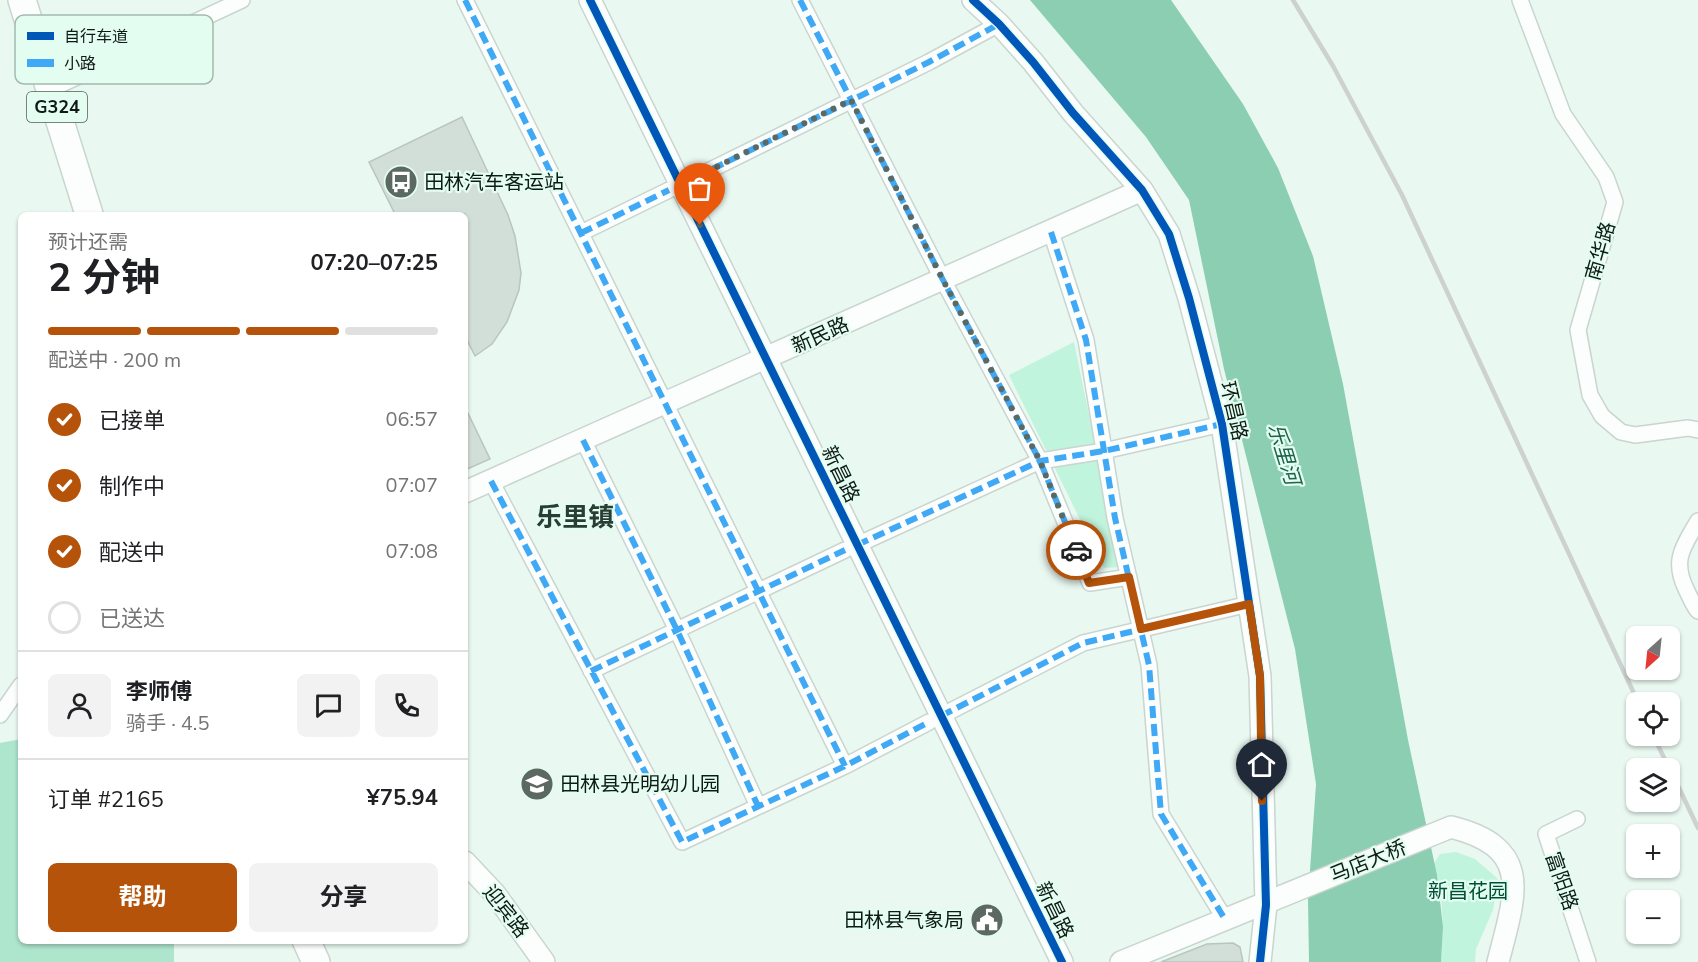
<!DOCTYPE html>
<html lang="zh">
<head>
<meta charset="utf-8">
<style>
  body { margin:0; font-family:"Nunito Sans","Noto Sans SC",sans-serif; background:#f2f2f2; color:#202124; height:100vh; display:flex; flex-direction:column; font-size:22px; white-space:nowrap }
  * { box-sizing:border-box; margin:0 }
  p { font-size:20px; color:#757577 }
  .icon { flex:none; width:33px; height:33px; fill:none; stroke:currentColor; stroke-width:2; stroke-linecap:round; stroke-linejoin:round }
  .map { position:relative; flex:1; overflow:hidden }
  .details { position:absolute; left:18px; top:212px; width:450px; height:732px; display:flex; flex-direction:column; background:#fff; border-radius:9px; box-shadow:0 2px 4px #0004 }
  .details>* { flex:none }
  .needle { width:39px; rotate:207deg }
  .tools { position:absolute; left:1626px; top:626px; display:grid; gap:12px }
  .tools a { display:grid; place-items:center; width:54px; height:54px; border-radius:9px; background:#fff; box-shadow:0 2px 4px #0004; font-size:30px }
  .pin { position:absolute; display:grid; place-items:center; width:51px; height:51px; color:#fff; margin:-62px -26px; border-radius:50% 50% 50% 0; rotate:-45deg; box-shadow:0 0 6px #0007 }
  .pin .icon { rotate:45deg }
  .courier { position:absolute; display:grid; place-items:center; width:60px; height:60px; margin:-30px; border:4px solid #b45309; border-radius:50%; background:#fff; color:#222; box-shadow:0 2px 8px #0007 }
  .overview em { font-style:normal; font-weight:700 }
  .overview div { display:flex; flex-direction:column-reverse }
  .overview { display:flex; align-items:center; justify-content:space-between; height:102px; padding:0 30px }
  h1 { font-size:39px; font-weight:700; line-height:45px }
  .bar { display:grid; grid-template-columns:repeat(4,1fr); gap:9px 6px; align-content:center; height:72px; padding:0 30px }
  .bar i { height:8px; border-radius:4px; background:#e0e0e0 }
  .bar .selected { background:#b45309 }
  .bar p { grid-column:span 4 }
  .line { display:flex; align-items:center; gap:15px; padding:0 30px; border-top:2px solid #e0e0e0 }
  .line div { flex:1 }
  .round { display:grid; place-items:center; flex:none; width:63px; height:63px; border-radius:9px; background:#f2f2f2 }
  ol { padding:0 30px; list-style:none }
  li { display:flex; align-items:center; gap:18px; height:66px }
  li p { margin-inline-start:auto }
  li .icon { padding:6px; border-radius:50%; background:#b45309; color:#fff; stroke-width:4 }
  li:last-child { color:#757577 }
  li i { width:33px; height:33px; border:3px solid #e0e0e0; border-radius:50% }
  .action { display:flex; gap:12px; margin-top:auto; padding:12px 30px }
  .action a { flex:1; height:69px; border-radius:9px; background:#b45309; color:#fff; font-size:24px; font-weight:700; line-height:69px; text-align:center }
  .action a+a { background:#f2f2f2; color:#202124 }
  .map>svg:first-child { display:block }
  .green { fill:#c1f4dd }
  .forest { fill:#ade5cd }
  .water { fill:#8bceb1 }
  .building { fill:#d2ded8; stroke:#bac5c0; stroke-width:1.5 }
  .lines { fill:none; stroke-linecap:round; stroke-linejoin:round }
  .street-casing { stroke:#c9d5cf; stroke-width:18 }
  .secondary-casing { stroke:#c9d5cf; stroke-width:24 }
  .highway-casing { stroke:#c9d5cf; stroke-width:30 }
  .street { stroke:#fcfefd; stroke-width:15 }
  .secondary { stroke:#fcfefd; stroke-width:21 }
  .highway { stroke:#fcfefd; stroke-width:27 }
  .rail { stroke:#cdd1cf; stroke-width:4.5 }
  .quiet { stroke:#3fa9f5; stroke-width:6; stroke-dasharray:12 6; stroke-linecap:butt }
  .cycleway-casing { stroke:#e3fef1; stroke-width:11 }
  .cycleway { stroke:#0057b8; stroke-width:8 }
  .done { stroke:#5c6862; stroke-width:6; stroke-dasharray:0 10.8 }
  .route { stroke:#b45309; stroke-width:8 }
  .labels { text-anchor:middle; stroke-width:4.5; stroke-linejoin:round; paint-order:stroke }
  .shield { fill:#e3fef1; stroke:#4f5e57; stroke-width:1.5 }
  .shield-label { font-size:18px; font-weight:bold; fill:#101a15 }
  .poi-label { font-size:20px; fill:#101a15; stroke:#e3fef1; text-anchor:start }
  .street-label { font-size:20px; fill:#101a15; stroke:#e3fef1 }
  .park-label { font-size:20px; fill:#014f37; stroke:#e3fef1 }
  .water-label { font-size:21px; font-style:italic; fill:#20634a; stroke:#e3fef1 }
  .district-label { font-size:26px; font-weight:bold; fill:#283e34; stroke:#e3fef1 }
  .key { fill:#e3fef1; stroke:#a4baaf; stroke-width:1.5 }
  .key-label { font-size:16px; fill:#101a15 }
</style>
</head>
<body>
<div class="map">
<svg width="1698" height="962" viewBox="0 0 1698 962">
  <rect width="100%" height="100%" fill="#e9f8f1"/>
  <path class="green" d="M1074,342l46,225 -16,1 -95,-193z
    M1456,852l19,7 23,20 -5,31 -17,39 -1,13h-34c2,-31 4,-67 -8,-97l7,-11z"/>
  <path class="forest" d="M21,739v201l153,1v21h-174v-219z"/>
  <path class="water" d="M1030,0h141l72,104 35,64 35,88 30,128 65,356 29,135 6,52 -2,35h-132l-1,-63 8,-115 -21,-135 -71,-280 -35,-169 -43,-63z"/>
  <path class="building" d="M462,117l46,98 7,21 6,37 -2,17 -12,32 -15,22 -17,12 -10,-20v-122h-70l-26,-52z
    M465,407l25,52 -25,11z
    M1233,943l7,4 3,15h-82l46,-18z"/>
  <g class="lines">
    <defs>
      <path id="street" d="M465,0l380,766
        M800,0l143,280 97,181 50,122 39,-6
        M1520,0l43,114 43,63 9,25 -37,128 12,65 12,21 19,16 14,3 53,-7 10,2
        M51,89l191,-89
        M680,185l249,-123 70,-38
        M1051,232l35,108 29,178 34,147 12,149 65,107
        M581,233l88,-43
        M583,440l94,190 81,176
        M491,481l191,361 163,-76 84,-44
        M1698,521c-15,26 -26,39 -12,68 4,8 7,16 12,22
        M857,545l183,-84 64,-10 118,-27
        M591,671l254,-121
        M0,715l21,-30
        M941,716l142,-73 166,-39
        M1577,819l-31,15 42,128"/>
      <path id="secondary" d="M590,0l472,962
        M973,0l26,24 34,38 40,51 69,77 27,44 20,64 33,126 38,252 6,229 -6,57
        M465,492l677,-302
        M465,862l30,32 49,68
        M1121,962l330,-135c84,21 64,68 47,135"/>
      <path id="highway" d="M22,0l67,214
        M306,940l10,22"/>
    </defs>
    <use href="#street" class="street-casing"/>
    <use href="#secondary" class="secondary-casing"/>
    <use href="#highway" class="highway-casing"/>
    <use href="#street" class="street"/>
    <use href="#secondary" class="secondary"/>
    <use href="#highway" class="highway"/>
    <path class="rail" d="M1293,0l40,66 69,129 236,507
      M1653,735l16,33
      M1670,769l28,59"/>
    <path class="quiet" d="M465,0l380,766
      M800,0l143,280 97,181 50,122 39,-6
      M680,185l249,-123 70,-38
      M1051,232l35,108 29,178 34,147 12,149 65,107
      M581,233l88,-43
      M583,440l94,190 81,176
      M491,481l191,361 163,-76 84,-44
      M857,545l183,-84 64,-10 118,-27
      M591,671l254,-121
      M941,716l142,-73 166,-39"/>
    <defs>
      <path id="cycleway" d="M590,0l472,962
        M973,0l26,24 34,38 40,51 69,77 27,44 20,64 33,126 38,252 6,229 -6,57"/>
    </defs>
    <use href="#cycleway" class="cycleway-casing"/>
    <use href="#cycleway" class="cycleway"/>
  </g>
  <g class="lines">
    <path class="done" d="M700,225l-20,-40 171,-85 92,180 97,181 36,89"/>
    <path class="route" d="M1076,550l13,33 40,-6 12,52 108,-25 11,72 2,125"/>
  </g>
  <defs>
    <symbol id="bus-disc" viewBox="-11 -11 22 22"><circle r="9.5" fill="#5c6862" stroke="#e3fef1"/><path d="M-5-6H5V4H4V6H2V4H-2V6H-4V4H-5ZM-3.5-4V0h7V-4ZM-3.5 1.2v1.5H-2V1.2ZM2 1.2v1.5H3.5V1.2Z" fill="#fff"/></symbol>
    <symbol id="school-disc" viewBox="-11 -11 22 22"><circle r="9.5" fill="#5c6862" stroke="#e3fef1"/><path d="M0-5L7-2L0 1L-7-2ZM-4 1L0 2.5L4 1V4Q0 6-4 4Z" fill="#fff"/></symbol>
    <symbol id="civic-disc" viewBox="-11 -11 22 22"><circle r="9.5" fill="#5c6862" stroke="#e3fef1"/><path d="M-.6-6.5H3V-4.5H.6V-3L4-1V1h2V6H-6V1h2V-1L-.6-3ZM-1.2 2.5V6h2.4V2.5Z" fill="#fff"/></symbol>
  </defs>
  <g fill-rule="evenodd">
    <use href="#bus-disc" x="382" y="163" width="38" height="38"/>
    <use href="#school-disc" x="518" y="765" width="38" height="38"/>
    <use href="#civic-disc" x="968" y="901" width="38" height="38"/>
  </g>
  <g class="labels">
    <rect class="shield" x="27" y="92" width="60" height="30" rx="4.5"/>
    <g class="shield-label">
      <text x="57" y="113">G324</text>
    </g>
    <g class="poi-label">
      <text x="424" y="189">田林汽车客运站</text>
      <text x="560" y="791">田林县光明幼儿园</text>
      <text x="964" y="927" text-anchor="end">田林县气象局</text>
    </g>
    <g class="street-label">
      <text transform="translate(1600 251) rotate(-74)" y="7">南华路</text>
      <text transform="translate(820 335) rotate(-24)" y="7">新民路</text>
      <text transform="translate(1234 411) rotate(77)" y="7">环昌路</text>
      <text transform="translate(841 474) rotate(64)" y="7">新昌路</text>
      <text transform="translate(1368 861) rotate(-22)" y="7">马店大桥</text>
      <text transform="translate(1562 881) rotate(71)" y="7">富阳路</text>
      <text transform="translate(1055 910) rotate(64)" y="7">新昌路</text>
      <text transform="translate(506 911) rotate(52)" y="7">迎宾路</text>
    </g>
    <g class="park-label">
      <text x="1468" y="898">新昌花园</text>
    </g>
    <g class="water-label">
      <text transform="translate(1284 454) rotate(73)" y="7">乐里河</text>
    </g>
    <g class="district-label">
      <text x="575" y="526">乐里镇</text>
    </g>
  </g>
  <rect x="15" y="15" width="198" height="69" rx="9" class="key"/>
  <rect x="27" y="32" width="27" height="8" fill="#0057b8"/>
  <rect x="27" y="59" width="27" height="8" fill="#3fa9f5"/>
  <g class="key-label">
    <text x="64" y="42">自行车道</text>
    <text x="64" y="69">小路</text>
  </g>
</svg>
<div class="tools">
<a><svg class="needle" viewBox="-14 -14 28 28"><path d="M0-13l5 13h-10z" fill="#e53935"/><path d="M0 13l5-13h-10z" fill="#757577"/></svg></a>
<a><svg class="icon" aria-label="locate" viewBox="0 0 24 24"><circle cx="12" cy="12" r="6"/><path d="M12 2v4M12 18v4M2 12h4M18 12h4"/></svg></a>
<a><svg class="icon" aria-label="layers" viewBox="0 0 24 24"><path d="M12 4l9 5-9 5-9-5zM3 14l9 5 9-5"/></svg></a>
<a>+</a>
<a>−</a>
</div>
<div class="pin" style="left:700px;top:225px;background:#ea580c"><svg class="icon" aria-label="bag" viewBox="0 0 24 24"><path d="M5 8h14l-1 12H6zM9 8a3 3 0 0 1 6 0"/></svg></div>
<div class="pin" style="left:1262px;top:801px;background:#1f2937"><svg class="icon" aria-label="home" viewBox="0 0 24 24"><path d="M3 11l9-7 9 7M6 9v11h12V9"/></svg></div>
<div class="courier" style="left:1076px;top:550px"><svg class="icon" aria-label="car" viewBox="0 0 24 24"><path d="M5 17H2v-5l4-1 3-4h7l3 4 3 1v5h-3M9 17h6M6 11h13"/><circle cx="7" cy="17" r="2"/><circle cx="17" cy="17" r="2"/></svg></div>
<section class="details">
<div class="overview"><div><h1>2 分钟</h1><p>预计还需</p></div><em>07:20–07:25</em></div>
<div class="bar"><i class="selected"></i><i class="selected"></i><i class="selected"></i><i></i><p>配送中 · 200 m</p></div>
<ol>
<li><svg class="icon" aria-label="check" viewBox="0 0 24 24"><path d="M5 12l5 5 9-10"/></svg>已接单<p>06:57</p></li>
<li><svg class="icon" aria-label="check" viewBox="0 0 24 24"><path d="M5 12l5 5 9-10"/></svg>制作中<p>07:07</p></li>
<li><svg class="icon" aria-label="check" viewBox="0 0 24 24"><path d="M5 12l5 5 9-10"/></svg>配送中<p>07:08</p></li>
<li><i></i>已送达</li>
</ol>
<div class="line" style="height:108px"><a class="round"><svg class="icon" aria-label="person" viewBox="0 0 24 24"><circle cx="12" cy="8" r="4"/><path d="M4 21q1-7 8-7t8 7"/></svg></a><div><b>李师傅</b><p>骑手 · 4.5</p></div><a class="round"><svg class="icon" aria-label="chat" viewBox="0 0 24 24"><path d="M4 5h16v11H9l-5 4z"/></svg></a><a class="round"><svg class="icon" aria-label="phone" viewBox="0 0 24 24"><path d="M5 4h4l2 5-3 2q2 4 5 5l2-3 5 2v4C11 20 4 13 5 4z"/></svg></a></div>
<div class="line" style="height:78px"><div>订单 #2165</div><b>¥75.94</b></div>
<div class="action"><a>帮助</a><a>分享</a></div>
</section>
</div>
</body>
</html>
